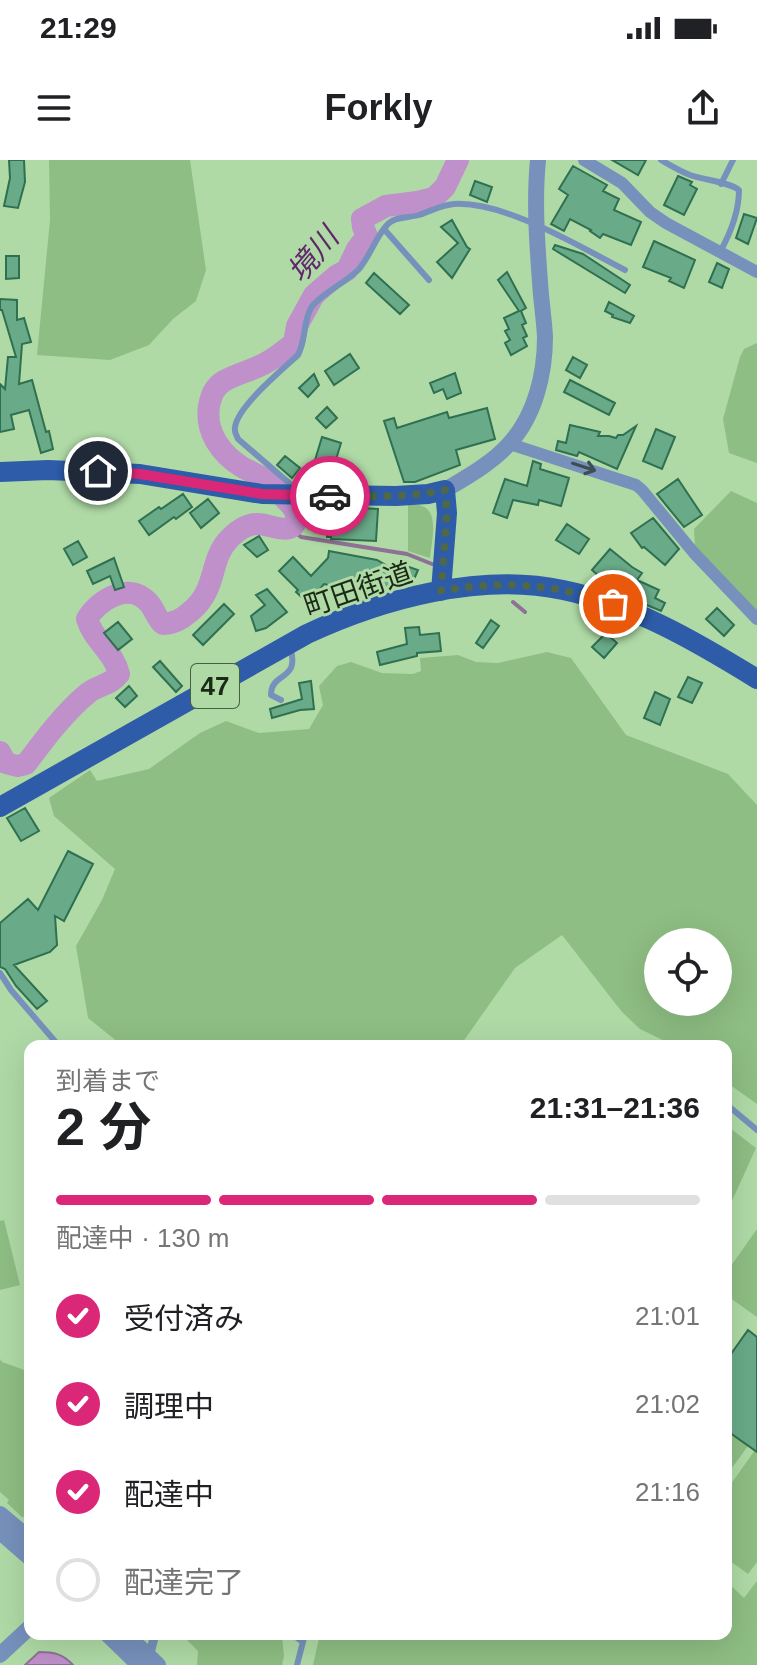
<!DOCTYPE html>
<html lang="ja">
<head>
<meta charset="utf-8">
<style>
  body { margin:0; font-family:Helvetica,"Noto Sans JP",sans-serif; background:#f6f6f6; color:#202124; height:100vh; display:flex; flex-direction:column; font-size:30px; white-space:nowrap }
  * { box-sizing:border-box; margin:0 }
  p { font-size:26px; color:#757577 }
  .icon { flex:none; width:44px; height:44px; fill:none; stroke:currentColor; stroke-width:2; stroke-linecap:round; stroke-linejoin:round }
  .map { position:relative; flex:1; overflow:hidden }
  .side { position:absolute; left:24px; top:880px; width:708px; height:600px; display:flex; flex-direction:column; background:#fff; border-radius:16px; box-shadow:0 8px 32px #0002 }
  .side>* { flex:none }
  .buttons { position:absolute; left:644px; top:768px; display:grid; gap:16px }
  .buttons a { display:grid; place-items:center; width:88px; height:88px; border-radius:50%; background:#fff; box-shadow:0 8px 32px #0002; font-size:40px }
  .pin { position:absolute; display:grid; place-items:center; width:68px; height:68px; color:#fff; margin:-34px; border:4px solid #fff; border-radius:50%; box-shadow:0 2px 8px #0007 }
  .courier { position:absolute; display:grid; place-items:center; width:80px; height:80px; margin:-40px; border:6px solid #db2777; border-radius:50%; background:#fff; color:#222; box-shadow:0 2px 10px #0007 }
  .overview em { font-style:normal; font-weight:700 }
  .overview div { display:flex; flex-direction:column-reverse }
  .overview { display:flex; align-items:center; justify-content:space-between; height:136px; padding:0 32px }
  h1 { font-size:52px; font-weight:700; line-height:60px }
  .bar { display:grid; grid-template-columns:repeat(4,1fr); gap:12px 8px; align-content:center; height:96px; padding:0 32px }
  .bar i { height:10px; border-radius:6px; background:#e0e0e0 }
  .bar .selected { background:#db2777 }
  .bar p { grid-column:span 4 }
  ol { padding:0 32px; list-style:none }
  li { display:flex; align-items:center; gap:24px; height:88px }
  li p { margin-inline-start:auto }
  li .icon { padding:8px; border-radius:50%; background:#db2777; color:#fff; stroke-width:4 }
  li:last-child { color:#757577 }
  li i { width:44px; height:44px; border:4px solid #e0e0e0; border-radius:50% }
  .status { display:flex; justify-content:space-between; align-items:center; height:56px; padding:0 40px; background:#fff; direction:ltr }
  .status svg { height:22px; fill:currentColor }
  header { display:flex; justify-content:space-between; align-items:center; height:104px; padding:0 32px; background:#fff; font-size:36px; font-weight:700 }
  .map>svg:first-child { display:block }
  .green { fill:#8ebe83; fill-rule:evenodd }
  .water { fill:#bf90ca; stroke:#8e7194; stroke-width:2 }
  .lines { fill:none; stroke-linecap:round; stroke-linejoin:round }
  .stream { stroke:#8e7194; stroke-width:4 }
  .river { stroke:#bf90ca; stroke-width:22 }
  .building { fill:#69aa88; stroke:#2f7051; stroke-width:2 }
  .service { stroke:#7791bc; stroke-width:6 }
  .minor { stroke:#7791bc; stroke-width:12 }
  .tertiary { stroke:#7791bc; stroke-width:16 }
  .primary { stroke:#2e5ca9; stroke-width:20 }
  .pedestrian-bridge { stroke:#7791bc; stroke-width:9 }
  .oneway { stroke:#3b4e50 }
  .done { stroke:#4e6848; stroke-width:8; stroke-dasharray:0 14.4 }
  .route { stroke:#db2777; stroke-width:10 }
  .labels { text-anchor:middle; stroke-width:6; stroke-linejoin:round; paint-order:stroke }
  .shield { fill:#afdaa6; stroke:#475f41; stroke-width:2 }
  .shield-label { font-size:26px; font-weight:bold; fill:#1a2a16 }
  .street-label { font-size:28px; fill:#1a2a16; stroke:#afdaa6 }
  .water-label { font-size:30px; font-style:italic; fill:#61276d; stroke:#afdaa6 }
</style>
</head>
<body>
<div class="status"><b>21:29</b><svg viewBox="0 0 49 12"><path d="M0 12V9h3v3zM5 12V6h3v6zM10 12V3h3v9zM15 12V0h3v12zM26 1h20v11H26zM47 4h2v5h-2z"/></svg></div>
<header><svg class="icon" aria-label="menu" viewBox="0 0 24 24"><path d="M4 6h16M4 12h16M4 18h16"/></svg>Forkly<svg class="icon" aria-label="share" viewBox="0 0 24 24"><path d="M12 15V3M7 8l5-5 5 5M5 13v7h14v-7"/></svg></header>
<div class="map">
<svg width="757" height="1505" viewBox="0 0 757 1505">
  <rect width="100%" height="100%" fill="#afdaa6"/>
  <path class="green" d="M49,0h141l16,110 -10,31 -23,18 -24,26 -39,15 -73,-5 13,-135z
    M757,183v120l-28,-10 -6,-34 17,-62 4,-8z
    M731,331l26,12v112l-62,-68 -1,-18z
    M408,345c5,0 10,-1 14,1 18,6 9,38 8,52l-22,-7z
    M547,492l24,6 55,77 102,39 29,31v299l-31,-22v-36h-51l-35,-17 -18,-17 -60,-77 -47,33 -55,78h-337l-35,-28 -12,-72 26,-46 13,-31 -61,-53 -5,-18 41,-28 7,11 52,-12 51,-36 26,-12 33,12 50,-4 14,-24 -4,-19 18,-20 14,-4 31,11 31,1 8,-3 -1,-13 38,-3 18,7 22,1zM658,782h60v60h-60z
    M726,965l30,23 -30,66z
    M4,1060l16,65 -20,5v-69z
    M757,1069v88l-31,-22v-22z
    M0,1199l2,3 28,10v144l-8,1 -15,-14 2,-3 -9,-8z
    M726,1271l22,15 -22,30z
    M755,1290l2,1v111l-9,12 -22,-16v-67z
    M726,1421l18,17 13,-17v84h-444l7,-31h406z
    M181,1474h96l5,3 2,19 -2,9h-85l1,-14z"/>
  <path class="water" d="M39,1492c15,0 24,2 34,13h-48z"/>
  <g class="lines">
    <path class="stream" d="M290,368l11,9 106,17 25,10
      M513,442l12,10"/>
    <path class="river" d="M0,592l6,11 11,3 9,-2c18,-24 38,-51 62,-71 10,-8 23,-8 31,-19 -5,-22 -26,-34 -32,-55 11,-19 42,-38 61,-17 7,7 8,16 15,22 12,-1 19,-5 27,-12 29,-24 18,-52 40,-74 7,-7 17,-14 27,-14 11,-1 41,16 39,-9 -1,-6 -6,-11 -10,-15 -5,-6 -11,-13 -17,-18 -8,-6 -18,-10 -27,-15 -21,-13 -37,-35 -33,-61 2,-10 5,-19 15,-25 14,-8 31,-11 45,-20 9,-5 17,-12 25,-18l3,-17 17,-31 22,-19 11,-6 10,-21 10,-13 -4,-9 -1,-8 24,-13 31,-4 17,-4 11,-11 13,-27"/>
  </g>
  <path class="building" d="M9,0h15l1,22 -7,26 -14,-2 6,-28z
    M612,0h34l-8,15z
    M573,6l34,19 -4,6 16,8 -5,11 27,12 -10,23 -28,-11 -3,4 -10,-7 1,-1 -21,-11 -6,12 -13,-7 17,-29 -9,-6z
    M678,16l14,6 -2,3 7,4 -13,26 -20,-10z
    M475,21l17,6 -5,15 -17,-7z
    M744,54l13,4 -9,26 -12,-6z
    M452,60l15,27 3,2 -18,29 -15,-16 21,-19 -17,-16z
    M654,81l41,19 -11,28 -15,-7 2,-3 -28,-11z
    M555,85l28,9 47,31 -5,8 -72,-44z
    M6,96h13v22l-13,1z
    M717,103l12,6 -7,19 -13,-6z
    M507,112l19,36 -5,3 5,12 -4,2 5,11 -4,2 4,8 -16,9 -6,-12 5,-3 -5,-9 4,-2 -5,-11 15,-7 -21,-31z
    M374,113l35,32 -9,9 -34,-31z
    M0,139l17,1v20l7,-2 7,24 -9,2 -3,40 13,-4 14,52 3,-1 4,18 -12,4 -12,-43 -18,5 3,14 -14,3v-48l5,5 3,-32h8l-14,-47h-2z
    M609,142l25,14 -4,7 -18,-6 1,-2 -8,-4z
    M350,194l9,14 -25,17 -9,-14z
    M573,197l14,8 -7,13 -14,-8z
    M455,213l6,20 -14,6 -4,-10 -9,4 -4,-10z
    M314,214l5,11 -11,12 -9,-9z
    M570,220l45,23 -6,12 -45,-23z
    M327,247l10,11 -11,10 -10,-10z
    M487,248l8,31 -39,11 4,15 -45,17h-11l-20,-61 10,-3 3,10 50,-16 2,6z
    M570,265l30,7 -2,4h11l7,2 2,-3h5l13,-9 -19,43 -38,-17 -2,4 -21,-6 2,-9 8,2z
    M656,269l19,8 -13,32 -19,-8z
    M322,277l19,6 -10,33 -19,-6z
    M285,296l15,12 -8,10 -15,-13z
    M533,301l8,3 -1,5 29,9 -8,28 -22,-6 -1,5 -25,-5 -6,18 -14,-5 12,-34 22,7z
    M678,319l24,36 -18,12 -27,-33z
    M183,334l9,13 -16,12 -2,-2 -25,18 -10,-14 20,-14 2,2z
    M208,339l11,14 -18,15 -11,-15z
    M361,348l17,1 -2,32 -45,-2v-2h-4v-21l33,1z
    M653,358l26,31 -14,16 -21,-18 -2,1 -11,-15z
    M567,364l22,15 -10,15 -23,-14z
    M259,376l9,14 -11,7 -13,-12z
    M78,381l9,16 -14,8 -9,-16z
    M610,389l22,18 10,6 -5,7 22,10 -4,8 10,5 -4,8 -50,-21 1,-2 -20,-18z
    M329,391l48,9 21,12 -11,18 -9,-4 -33,-6 -2,8 -19,-4 -16,19 -12,-11 2,-2 -19,-19 14,-14 18,19 17,-18z
    M114,398l10,29 -9,3 -5,-14 -17,8 -6,-13z
    M406,406l12,4 -6,14 -5,1 -8,-3z
    M267,429l20,23 -21,16 -10,3 -5,-15 14,-11 -9,-10z
    M224,444l10,10 -31,31 -10,-10z
    M717,448l17,17 -10,11 -18,-17z
    M491,460l8,6 -16,22 -7,-5z
    M118,462l14,17 -14,11 -14,-17z
    M419,467l1,8 19,-2 2,18 -24,2v3l-37,9 -3,-13 30,-8 -2,-16z
    M606,473l11,10 -13,15 -12,-11z
    M160,501l22,25 -6,6 -23,-25z
    M688,517l14,6 -10,20 -14,-6z
    M311,521l3,28 -14,1 -28,8 -2,-9 32,-10 -3,-16z
    M129,526l8,10 -12,11 -9,-9z
    M655,532l15,7 -10,26 -16,-7z
    M25,648l14,23 -18,10 -14,-23z
    M68,691l25,13 -29,57 -9,-5 2,29 -7,7 -36,13 33,36 -10,8 -21,-23 -11,-17 -5,-2v-44l28,-24 10,11z
    M748,1170l9,7v115l-31,-22v-69z"/>
  <g class="lines">
    <path class="service" d="M661,0c9,5 19,11 29,15 14,5 39,7 49,15 0,21 -9,44 -19,62
      M721,24l12,-24
      M384,69l45,51
      M295,328l-57,-49c-2,-5 -4,-7 -3,-12 3,-21 47,-57 63,-72 8,-15 5,-33 13,-47 8,-13 36,-26 48,-39 12,-14 17,-34 30,-46 8,-7 20,-5 30,-8 12,-4 22,-10 35,-11 51,-3 126,43 171,66
      M281,540l-10,-5c0,-24 30,-13 19,-48
      M0,813l11,17 48,56
      M726,944l31,26
      M292,1474l11,8
      M297,1505l8,-31"/>
    <path class="minor" d="M584,0l38,23 28,29 16,11 91,49
      M510,284l126,41 6,5 52,63 63,66"/>
    <path class="tertiary" d="M445,330c22,-13 47,-27 64,-46 26,-28 36,-70 36,-107 -1,-19 -4,-37 -5,-55 -3,-40 -6,-82 -2,-122
      M0,1354l30,25
      M0,1372l30,26
      M107,1474l32,31
      M126,1474l32,31
      M0,1495l30,-28"/>
    <path class="primary" d="M0,312l48,-2 92,4 122,20 134,2 32,-2 17,-4 2,23 -6,78
      M0,647l307,-173c75,-35 174,-62 256,-44 69,14 134,52 194,89"/>
    <path class="pedestrian-bridge" d="M147,1505l8,-31"/>
  </g>
  <defs><path id="oneway-shaft" d="M-6 0H5M1.5-3L5.5 0L1.5 3" fill="none" stroke-width="1.6" stroke-linecap="round" stroke-linejoin="round" transform="scale(2)"/></defs>
  <use class="oneway" href="#oneway-shaft" transform="translate(584 307) rotate(18)"/>
  <g class="lines">
    <path class="done" d="M330,336c38,0 77,2 115,-6l2,23 -6,78c64,-11 112,-7 172,13"/>
    <path class="route" d="M98,311l42,3 122,20 68,2"/>
  </g>
  <g class="labels">
    <rect class="shield" x="191" y="504" width="48" height="44" rx="6"/>
    <g class="shield-label">
      <text x="215" y="535">47</text>
    </g>
    <g class="street-label">
      <text transform="translate(358 429) rotate(-19)" y="10">町田街道</text>
    </g>
    <g class="water-label">
      <text transform="translate(313 95) rotate(-50)" y="10">境川</text>
    </g>
  </g>
</svg>
<div class="buttons">
<a><svg class="icon" aria-label="locate" viewBox="0 0 24 24"><circle cx="12" cy="12" r="6"/><path d="M12 2v4M12 18v4M2 12h4M18 12h4"/></svg></a>
</div>
<div class="pin" style="left:613px;top:444px;background:#ea580c"><svg class="icon" aria-label="bag" viewBox="0 0 24 24"><path d="M5 8h14l-1 12H6zM9 8a3 3 0 0 1 6 0"/></svg></div>
<div class="pin" style="left:98px;top:311px;background:#1f2937"><svg class="icon" aria-label="home" viewBox="0 0 24 24"><path d="M3 11l9-7 9 7M6 9v11h12V9"/></svg></div>
<div class="courier" style="left:330px;top:336px"><svg class="icon" aria-label="car" viewBox="0 0 24 24"><path d="M5 17H2v-5l4-1 3-4h7l3 4 3 1v5h-3M9 17h6M6 11h13"/><circle cx="7" cy="17" r="2"/><circle cx="17" cy="17" r="2"/></svg></div>
<section class="side">
<div class="overview"><div><h1>2 分</h1><p>到着まで</p></div><em>21:31–21:36</em></div>
<div class="bar"><i class="selected"></i><i class="selected"></i><i class="selected"></i><i></i><p>配達中 · 130 m</p></div>
<ol>
<li><svg class="icon" aria-label="check" viewBox="0 0 24 24"><path d="M5 12l5 5 9-10"/></svg>受付済み<p>21:01</p></li>
<li><svg class="icon" aria-label="check" viewBox="0 0 24 24"><path d="M5 12l5 5 9-10"/></svg>調理中<p>21:02</p></li>
<li><svg class="icon" aria-label="check" viewBox="0 0 24 24"><path d="M5 12l5 5 9-10"/></svg>配達中<p>21:16</p></li>
<li><i></i>配達完了</li>
</ol>
</section>
</div>
</body>
</html>
